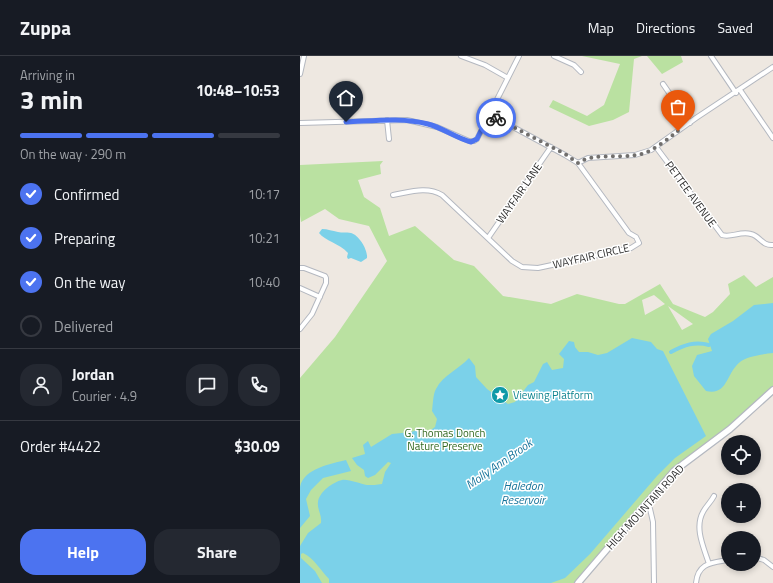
<!DOCTYPE html>
<html lang="en">
<head>
<meta charset="utf-8">
<style>
  body { margin:0; font-family:"Titillium Web",sans-serif; background:#242831; color:#f1f3f6; height:100vh; display:flex; flex-direction:column; font-size:15px; white-space:nowrap }
  * { box-sizing:border-box; margin:0 }
  p { font-size:13px; color:#9ea1a6 }
  .icon { flex:none; width:22px; height:22px; fill:none; stroke:currentColor; stroke-width:2; stroke-linecap:round; stroke-linejoin:round }
  .map { position:relative; flex:1; overflow:hidden }
  .panel { display:flex; flex-direction:column; background:#171b24; width:300px }
  .panel>* { flex:none }
  .fabs { position:absolute; left:421px; top:379px; display:grid; gap:8px }
  .fabs a { display:grid; place-items:center; width:40px; height:40px; border-radius:50%; background:#171b24; box-shadow:0 2px 6px #0003; font-size:20px }
  .pin { position:absolute; display:grid; place-items:center; width:34px; height:34px; color:#fff; margin:-41px -17px; border-radius:50% 50% 50% 0; rotate:-45deg; box-shadow:0 0 4px #0007 }
  .pin .icon { rotate:45deg }
  .courier { position:absolute; display:grid; place-items:center; width:40px; height:40px; margin:-20px; border:3px solid #4c73f0; border-radius:50%; background:#fff; color:#222; box-shadow:0 1px 5px #0007 }
  .headline em { font-style:normal; font-weight:700 }
  .headline div { display:flex; flex-direction:column-reverse }
  .headline { display:flex; align-items:center; justify-content:space-between; height:68px; padding:0 20px }
  h1 { font-size:26px; font-weight:700; line-height:30px }
  .bar { display:grid; grid-template-columns:repeat(4,1fr); gap:6px 4px; align-content:center; height:48px; padding:0 20px }
  .bar i { height:5px; border-radius:3px; background:#363941 }
  .bar .current { background:#4c73f0 }
  .bar p { grid-column:span 4 }
  .line { display:flex; align-items:center; gap:10px; padding:0 20px; border-top:1px solid #363941 }
  .line div { flex:1 }
  .round { display:grid; place-items:center; flex:none; width:42px; height:42px; border-radius:16px; background:#242831 }
  ol { padding:0 20px; list-style:none }
  li { display:flex; align-items:center; gap:12px; height:44px }
  li p { margin-inline-start:auto }
  li .icon { padding:4px; border-radius:50%; background:#4c73f0; color:#fff; stroke-width:4 }
  li:last-child { color:#9ea1a6 }
  li i { width:22px; height:22px; border:2px solid #363941; border-radius:50% }
  .action { display:flex; gap:8px; margin-top:auto; padding:8px 20px }
  .action a { flex:1; height:46px; border-radius:16px; background:#4c73f0; color:#fff; font-size:16px; font-weight:700; line-height:46px; text-align:center }
  .action a+a { background:#242831; color:#f1f3f6 }
  header { display:flex; align-items:center; gap:24px; box-sizing:border-box; height:56px; padding:0 20px; background:#171b24; border-bottom:1px solid #363941 }
  header strong { font-size:19px }
  nav { display:flex; gap:22px; margin-inline-start:auto; font-size:14px }
  main { display:flex; flex:1; min-height:0 }
  .map>svg:first-child { display:block }
  .green { fill:#bae1a1; fill-rule:evenodd }
  .water { fill:#7bd1e9 }
  .lines { fill:none; stroke-linecap:round; stroke-linejoin:round }
  .canal { stroke:#7bd1e9; stroke-width:4 }
  .street-casing { stroke:#b4b8c0; stroke-width:6 }
  .secondary-casing { stroke:#b4b8c0; stroke-width:8 }
  .street { stroke:#fff; stroke-width:4 }
  .secondary { stroke:#fff; stroke-width:5.5 }
  .done { stroke:#716f6d; stroke-width:4; stroke-dasharray:0 7.2 }
  .route { stroke:#4c73f0; stroke-width:5 }
  .labels { text-anchor:middle; stroke-width:3; stroke-linejoin:round; paint-order:stroke }
  .street-label { font-size:11px; fill:#2e2e2e; stroke:#fff }
  .culture-label { font-size:11px; fill:#0d838f; stroke:#fff; text-anchor:start }
  .park-label { font-size:11px; fill:#326920; stroke:#fff }
  .water-label { font-size:12px; font-style:italic; fill:#15739a; stroke:#fff }
</style>
</head>
<body>
<header>
<strong>Zuppa</strong>
<nav><a>Map</a><a>Directions</a><a>Saved</a></nav>
</header>
<main>
<section class="panel">
<div class="headline"><div><h1>3 min</h1><p>Arriving in</p></div><em>10:48–10:53</em></div>
<div class="bar"><i class="current"></i><i class="current"></i><i class="current"></i><i></i><p>On the way · 290 m</p></div>
<ol>
<li><svg class="icon" aria-label="check" viewBox="0 0 24 24"><path d="M5 12l5 5 9-10"/></svg>Confirmed<p>10:17</p></li>
<li><svg class="icon" aria-label="check" viewBox="0 0 24 24"><path d="M5 12l5 5 9-10"/></svg>Preparing<p>10:21</p></li>
<li><svg class="icon" aria-label="check" viewBox="0 0 24 24"><path d="M5 12l5 5 9-10"/></svg>On the way<p>10:40</p></li>
<li><i></i>Delivered</li>
</ol>
<div class="line" style="height:72px"><a class="round"><svg class="icon" aria-label="person" viewBox="0 0 24 24"><circle cx="12" cy="8" r="4"/><path d="M4 21q1-7 8-7t8 7"/></svg></a><div><b>Jordan</b><p>Courier · 4.9</p></div><a class="round"><svg class="icon" aria-label="chat" viewBox="0 0 24 24"><path d="M4 5h16v11H9l-5 4z"/></svg></a><a class="round"><svg class="icon" aria-label="phone" viewBox="0 0 24 24"><path d="M5 4h4l2 5-3 2q2 4 5 5l2-3 5 2v4C11 20 4 13 5 4z"/></svg></a></div>
<div class="line" style="height:52px"><div>Order #4422</div><b>$30.09</b></div>
<div class="action"><a>Help</a><a>Share</a></div>
</section>
<div class="map">
<svg width="473" height="527" viewBox="0 0 473 527">
  <rect width="100%" height="100%" fill="#eee8e1"/>
  <path class="green" d="M282,0h60l-8,3 -5,53 -16,8 -24,6 -40,-19 4,-7 34,16 17,-11 16,-41z
    M347,0h34l2,6 -21,12z
    M83,105l-3,4 1,9 -23,6 6,17 16,11 9,28 26,-10 39,34 20,6 29,30 48,8 26,-10 42,10h6l35,-20 13,20 32,13 8,-5 17,-18 -2,-10 16,-9 12,12 17,-10v113l-92,75 -103,118h-278v-205l35,-41 52,-76 -18,-35 -30,-7 -14,-10 -24,13 -1,-7v-50zM354,239l11,9 -20,11 -3,-15zM368,250l25,18 -11,6z"/>
  <path class="water" d="M22,173c6,0 10,2 16,3 4,1 8,0 13,1 8,2 17,17 16,25l-6,4 -10,-4 -3,1 -1,-2 1,-4c-9,-10 -23,-12 -29,-20z
    M473,247v50c-9,1 -26,3 -33,9 -14,11 -12,34 -34,29l-12,-15 -2,-10 5,-11 15,-4 -4,-12 3,-5 22,-13 21,-16z
    M332,282l19,4 6,7 6,2 43,85 -31,22 -18,18 -67,78 -25,24 -14,5h-222v-4c-8,-8 -15,-21 -26,-26l-2,1v4l14,13 7,12h-22v-37l8,-13 13,-10c1,-9 -4,-13 -3,-21 1,-10 15,-20 24,-22 7,-1 18,4 25,5 5,0 10,0 15,-1l3,-12 6,-9 -3,-1 -13,13 -7,3 -3,-2 -1,-6 -7,-5 -5,-7 13,-4 -2,-9 5,-4 3,6 21,-13 19,-2 10,-3 7,3 7,-5 2,-8 -5,-8c1,-7 1,-17 4,-22 7,-14 23,-20 33,-31l6,8 1,11 11,12 21,15 7,-2 13,-17 6,-3 9,-18 4,-2 5,8 11,-2 1,-9 -5,-5 10,-13 5,1 1,5 4,5h9l10,3 9,-2z
    M46,404l5,11 -28,7 -12,12 -5,9 4,17 -10,12c0,-11 0,-32 0,-41 4,-19 31,-23 46,-27z"/>
  <g class="lines">
    <path class="canal" d="M371,296c13,-7 24,-11 38,-7"/>
    <defs>
      <path id="street" d="M161,0l24,9 23,13
        M254,0l20,9 7,7
        M411,0l25,37
        M0,18l4,-18
        M363,28l27,39
        M440,34l33,48
        M87,64l2,19
        M0,67l107,-3 30,7 32,14h5l3,-2 42,-83
        M356,91l66,88c9,3 18,-4 29,-1 9,2 11,12 22,11
        M278,107l10,-5 47,-3 16,-5 45,-32 77,-51
        M93,139c17,-3 34,-9 49,0l70,66 10,6 16,1 93,-20 8,-5 -3,-6 -7,-4 -51,-70 -13,-8 -76,-41
        M188,182l63,-91
        M0,212h4l21,8 1,2v5l-14,31 -12,15
        M0,232l20,9
        M348,444l5,22 1,61
        M454,501l10,3 9,7
        M409,508c-5,-16 -15,-36 -6,-52 3,-6 8,-10 11,-16
        M396,527c2,-20 15,-20 32,-23"/>
      <path id="secondary" d="M278,527l96,-112 56,-42 43,-39"/>
    </defs>
    <use href="#street" class="street-casing"/>
    <use href="#secondary" class="secondary-casing"/>
    <use href="#street" class="street"/>
    <use href="#secondary" class="secondary"/>
  </g>
  <g class="lines">
    <path class="done" d="M196,62l69,36 13,9c15,-10 40,-5 58,-8 16,-2 30,-15 42,-24"/>
    <path class="route" d="M46,66c27,-1 55,-5 82,2 15,4 28,14 43,18l6,-3 12,-25 7,4"/>
  </g>
  <defs>
    <symbol id="sight-disc" viewBox="-11 -11 22 22"><circle r="9.5" fill="#0f9aa8" stroke="#fff"/><path d="M0-6L1.8-2.2L6-1.7L2.9 1.2L3.7 5.4L0 3.3L-3.7 5.4L-2.9 1.2L-6-1.7L-1.8-2.2Z" fill="#fff"/></symbol>
  </defs>
  <g fill-rule="evenodd">
    <use href="#sight-disc" x="190" y="329" width="20" height="20"/>
  </g>
  <g class="labels">
    <g class="street-label">
      <text transform="translate(219 137) rotate(-55)" y="4">WAYFAIR LANE</text>
      <text transform="translate(391 138) rotate(54)" y="4">PETTEE AVENUE</text>
      <text transform="translate(291 200) rotate(-13)" y="4">WAYFAIR CIRCLE</text>
      <text transform="translate(345 451) rotate(-48)" y="4">HIGH MOUNTAIN ROAD</text>
    </g>
    <g class="culture-label">
      <text x="213" y="343">Viewing Platform</text>
    </g>
    <g class="park-label">
      <text x="145" y="381">G. Thomas Donch<tspan x="145" dy="13">Nature Preserve</tspan></text>
    </g>
    <g class="water-label">
      <text transform="translate(199 408) rotate(-35)" y="4">Molly Ann Brook</text>
      <text x="223" y="434">Haledon<tspan x="223" dy="14">Reservoir</tspan></text>
    </g>
  </g>
</svg>
<div class="fabs">
<a><svg class="icon" aria-label="locate" viewBox="0 0 24 24"><circle cx="12" cy="12" r="6"/><path d="M12 2v4M12 18v4M2 12h4M18 12h4"/></svg></a>
<a>+</a>
<a>−</a>
</div>
<div class="pin" style="left:378px;top:75px;background:#ea580c"><svg class="icon" aria-label="bag" viewBox="0 0 24 24"><path d="M5 8h14l-1 12H6zM9 8a3 3 0 0 1 6 0"/></svg></div>
<div class="pin" style="left:46px;top:66px;background:#1f2937"><svg class="icon" aria-label="home" viewBox="0 0 24 24"><path d="M3 11l9-7 9 7M6 9v11h12V9"/></svg></div>
<div class="courier" style="left:196px;top:62px"><svg class="icon" aria-label="bike" viewBox="0 0 24 24"><circle cx="6" cy="16" r="4"/><circle cx="18" cy="16" r="4"/><path d="M6 16l4-8h5l3 8M10 8l3 8H6M13 5h3"/></svg></div>
</div>
</main>
</body>
</html>
